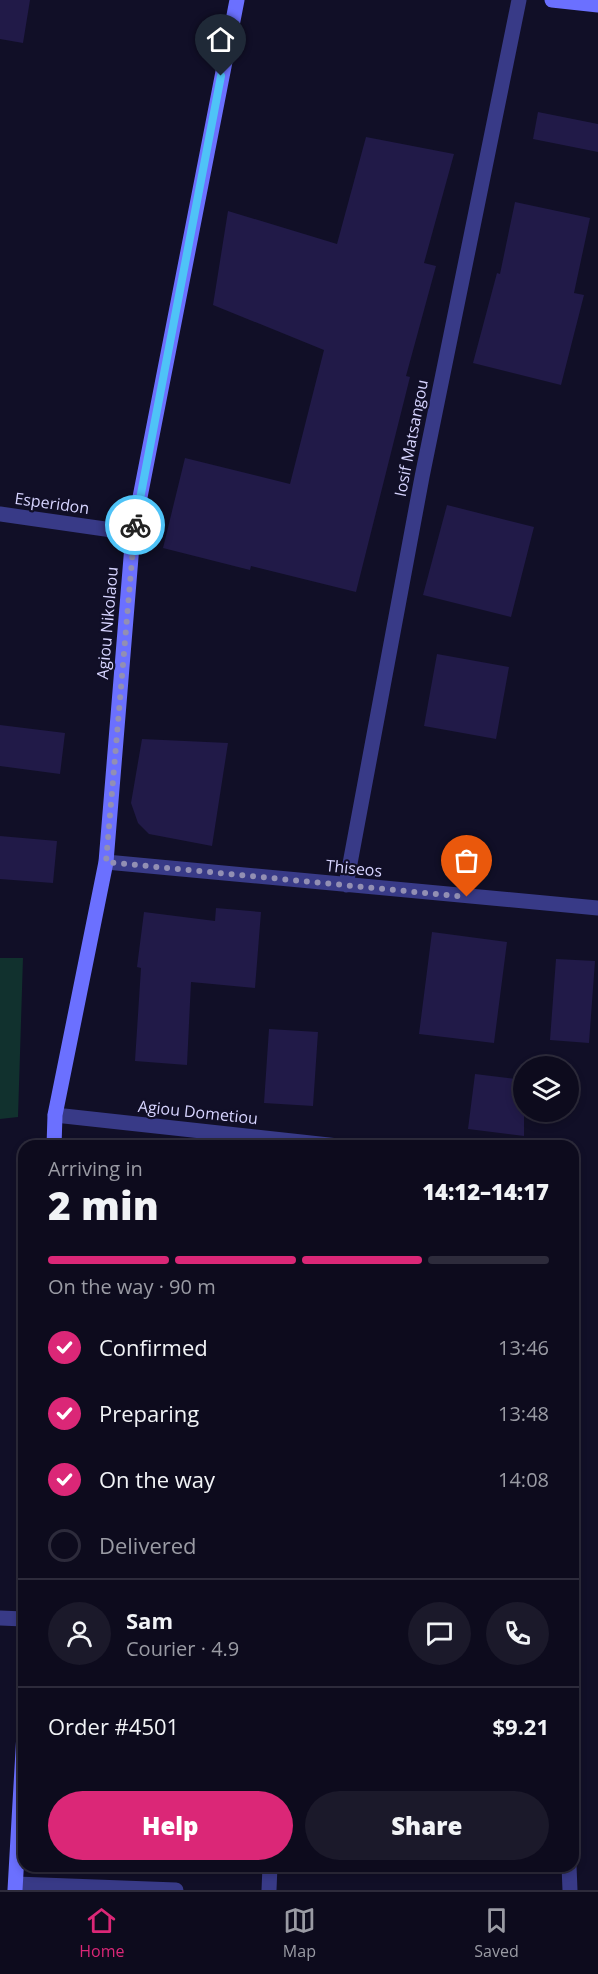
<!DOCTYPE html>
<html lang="en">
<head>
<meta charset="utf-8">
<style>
  body { margin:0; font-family:"Open Sans",sans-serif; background:#1b192a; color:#f1f3f6; height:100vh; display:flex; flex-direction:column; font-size:22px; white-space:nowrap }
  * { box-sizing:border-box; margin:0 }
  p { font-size:20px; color:#9a9ba4 }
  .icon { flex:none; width:33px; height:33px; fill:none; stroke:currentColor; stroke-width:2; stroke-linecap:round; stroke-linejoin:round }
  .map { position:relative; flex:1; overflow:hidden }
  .sheet { position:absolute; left:18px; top:1140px; width:561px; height:732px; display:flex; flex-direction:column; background:#0d0b1d; border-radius:18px; box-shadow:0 3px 9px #0003,0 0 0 2px #2d2b3b }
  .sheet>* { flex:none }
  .controls { position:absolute; left:513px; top:1056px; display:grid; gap:12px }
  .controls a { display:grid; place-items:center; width:66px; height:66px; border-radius:50%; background:#0d0b1d; box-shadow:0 3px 9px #0003,0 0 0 2px #2d2b3b; font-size:30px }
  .pin { position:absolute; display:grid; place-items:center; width:51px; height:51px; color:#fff; margin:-62px -26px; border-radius:50% 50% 50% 0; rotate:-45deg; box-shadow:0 0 6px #0007 }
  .pin .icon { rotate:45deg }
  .courier { position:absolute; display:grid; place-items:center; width:60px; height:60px; margin:-30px; border:4px solid #4fc3f7; border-radius:50%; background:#fff; color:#222; box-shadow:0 2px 8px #0007 }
  .summary em { font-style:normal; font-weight:800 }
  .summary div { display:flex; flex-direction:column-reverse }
  .summary { display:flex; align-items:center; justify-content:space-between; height:102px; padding:0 30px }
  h1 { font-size:39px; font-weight:800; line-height:45px }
  .bar { display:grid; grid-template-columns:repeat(4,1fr); gap:9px 6px; align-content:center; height:72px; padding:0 30px }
  .bar i { height:8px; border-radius:4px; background:#2d2b3b }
  .bar .active { background:#db2777 }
  .bar p { grid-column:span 4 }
  .line { display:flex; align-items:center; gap:15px; padding:0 30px; border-top:2px solid #2d2b3b }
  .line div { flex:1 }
  .round { display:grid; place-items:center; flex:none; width:63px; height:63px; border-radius:32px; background:#1b192a }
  ol { padding:0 30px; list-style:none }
  li { display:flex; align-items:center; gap:18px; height:66px }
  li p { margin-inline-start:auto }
  li .icon { padding:6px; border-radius:50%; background:#db2777; color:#fff; stroke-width:4 }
  li:last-child { color:#9a9ba4 }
  li i { width:33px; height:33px; border:3px solid #2d2b3b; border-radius:50% }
  .button { display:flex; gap:12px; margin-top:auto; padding:12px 30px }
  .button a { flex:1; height:69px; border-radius:36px; background:#db2777; color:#fff; font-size:24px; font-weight:800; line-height:69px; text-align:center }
  .button a+a { background:#1b192a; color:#f1f3f6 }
  .tab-bar { display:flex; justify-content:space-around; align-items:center; height:84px; border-top:2px solid #2d2b3b; background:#0d0b1d; font-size:16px; color:#9a9ba4 }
  .tab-bar a { display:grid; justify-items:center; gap:3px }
  .tab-bar .active { color:#db2777 }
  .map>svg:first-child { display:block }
  .green { fill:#11312e }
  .building { fill:#211a48 }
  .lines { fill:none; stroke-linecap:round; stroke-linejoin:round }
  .street { stroke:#383a87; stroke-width:15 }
  .secondary { stroke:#6b70ff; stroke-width:15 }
  .done { stroke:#928fb3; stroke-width:6; stroke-dasharray:0 10.8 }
  .route { stroke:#4fc3f7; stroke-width:8 }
  .labels { text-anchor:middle; stroke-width:4.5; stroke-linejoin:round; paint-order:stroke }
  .street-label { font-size:16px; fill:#d7d4ff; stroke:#110f27 }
</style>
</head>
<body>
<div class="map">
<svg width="598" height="1890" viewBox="0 0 598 1890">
  <rect width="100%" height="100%" fill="#110f27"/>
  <path class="green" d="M0,958h23l-5,159 -18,2z"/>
  <path class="building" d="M0,0h30l-7,43 -23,-4z
    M538,112l60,12v28l-65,-13z
    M366,137l88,17 -30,109 12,3 -30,110 4,1 -54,215 -105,-26 -1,4 -87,-22 22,-90 105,26 34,-134 -111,-45 15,-94 109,33z
    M515,202l75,16 -16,75 10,2 -23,90 -88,-22 24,-90 3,1z
    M447,505l87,22 -23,90 -88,-22z
    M437,654l72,13 -13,72 -72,-13z
    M0,725l65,8 -5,41 -60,-8z
    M142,739l86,4 -16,103 -63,-12 -11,-11 -7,-20z
    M0,836l57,5 -4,42 -53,-4z
    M216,908l45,4 -6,76 -64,-6 -4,83 -52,-4 6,-93 -4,-1 7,-55 71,9z
    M432,932l75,10 -13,101 -75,-9z
    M556,959l39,2 -6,82 -39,-3z
    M269,1029l49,3 -5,74 -49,-3z
    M475,1074l49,6v56l-56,-7z"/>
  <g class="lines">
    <path class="street" d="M0,514l133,19
      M106,862l492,46
      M346,885l76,-408 97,-477
      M55,1115l283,31
      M0,1618l24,1
      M569,1866l1,24
      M16,1884l160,6
      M269,1890l1,-24"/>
    <path class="secondary" d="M552,0l46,5
      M54,1146l1,-31 51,-253 27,-329 104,-533
      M15,1890l9,-157"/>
  </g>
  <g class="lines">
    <path class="done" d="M135,525l-29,337 361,35"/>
    <path class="route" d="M135,525l86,-449"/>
  </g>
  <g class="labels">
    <g class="street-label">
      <text transform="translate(411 438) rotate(-79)" y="6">Iosif Matsangou</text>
      <text transform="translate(52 503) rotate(8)" y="6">Esperidon</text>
      <text transform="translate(107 623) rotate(-85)" y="6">Agiou Nikolaou</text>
      <text transform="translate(354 868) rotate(6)" y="6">Thiseos</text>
      <text transform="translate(198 1112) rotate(6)" y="6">Agiou Dometiou</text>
    </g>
  </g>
</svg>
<div class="controls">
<a><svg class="icon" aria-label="layers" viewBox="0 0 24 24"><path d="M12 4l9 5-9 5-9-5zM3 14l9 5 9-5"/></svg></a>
</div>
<div class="pin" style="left:467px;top:897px;background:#ea580c"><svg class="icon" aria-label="bag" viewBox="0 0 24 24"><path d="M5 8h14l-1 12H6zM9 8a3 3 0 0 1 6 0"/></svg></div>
<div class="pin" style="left:221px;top:76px;background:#1f2937"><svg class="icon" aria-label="home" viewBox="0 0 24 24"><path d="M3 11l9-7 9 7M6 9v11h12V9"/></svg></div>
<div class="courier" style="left:135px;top:525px"><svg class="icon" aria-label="bike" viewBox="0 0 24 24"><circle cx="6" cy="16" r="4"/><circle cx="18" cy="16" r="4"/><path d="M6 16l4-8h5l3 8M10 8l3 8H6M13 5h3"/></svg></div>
<section class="sheet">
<div class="summary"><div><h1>2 min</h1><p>Arriving in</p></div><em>14:12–14:17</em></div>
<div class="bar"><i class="active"></i><i class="active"></i><i class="active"></i><i></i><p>On the way · 90 m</p></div>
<ol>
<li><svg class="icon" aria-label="check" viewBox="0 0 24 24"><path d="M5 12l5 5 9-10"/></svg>Confirmed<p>13:46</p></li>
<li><svg class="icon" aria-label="check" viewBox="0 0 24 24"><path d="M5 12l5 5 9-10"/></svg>Preparing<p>13:48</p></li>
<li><svg class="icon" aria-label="check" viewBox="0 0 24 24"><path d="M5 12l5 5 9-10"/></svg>On the way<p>14:08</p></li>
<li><i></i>Delivered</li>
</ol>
<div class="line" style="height:108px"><a class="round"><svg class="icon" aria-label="person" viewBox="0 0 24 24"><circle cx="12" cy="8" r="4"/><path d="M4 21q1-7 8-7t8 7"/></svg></a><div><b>Sam</b><p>Courier · 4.9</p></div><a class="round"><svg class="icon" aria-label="chat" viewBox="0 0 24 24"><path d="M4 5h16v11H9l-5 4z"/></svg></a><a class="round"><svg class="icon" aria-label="phone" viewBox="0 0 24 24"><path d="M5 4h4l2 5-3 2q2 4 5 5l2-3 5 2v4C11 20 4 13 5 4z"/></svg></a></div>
<div class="line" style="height:78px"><div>Order #4501</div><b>$9.21</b></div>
<div class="button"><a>Help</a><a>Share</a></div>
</section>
</div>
<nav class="tab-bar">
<a class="active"><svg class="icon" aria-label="home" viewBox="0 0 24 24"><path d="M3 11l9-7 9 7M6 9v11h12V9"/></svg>Home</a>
<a><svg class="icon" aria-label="map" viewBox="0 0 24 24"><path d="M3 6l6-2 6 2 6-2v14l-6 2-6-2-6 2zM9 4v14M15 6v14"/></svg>Map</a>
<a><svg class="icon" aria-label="saved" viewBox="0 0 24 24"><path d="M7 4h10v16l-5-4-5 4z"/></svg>Saved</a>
</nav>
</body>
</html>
